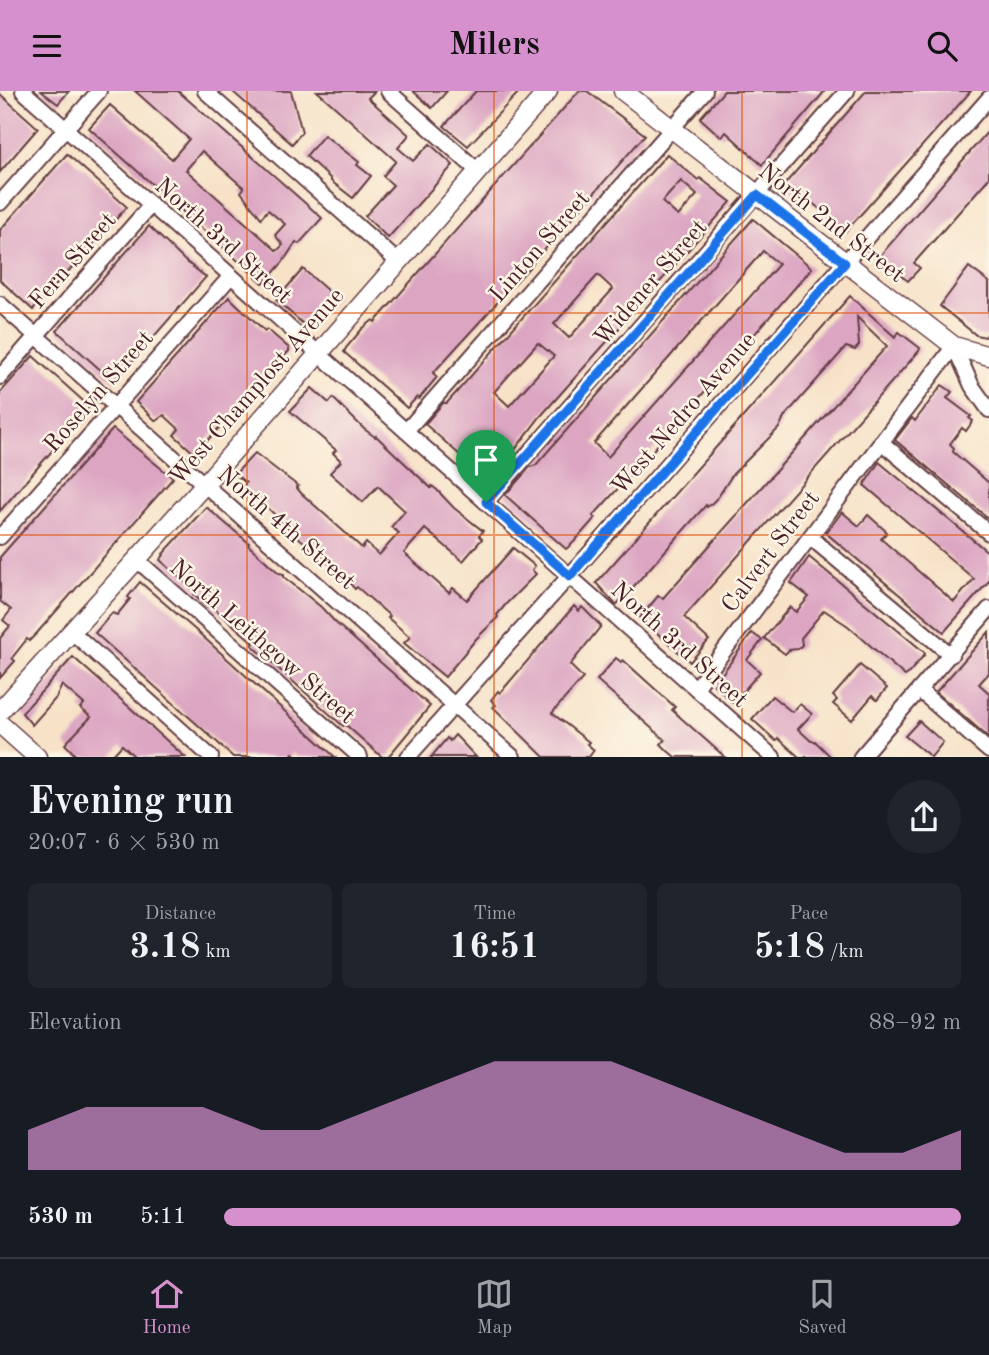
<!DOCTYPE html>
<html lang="en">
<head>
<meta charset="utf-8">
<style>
  :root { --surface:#171b24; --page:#20242c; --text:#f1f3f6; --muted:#9ea1a6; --line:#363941; --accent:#d690ce }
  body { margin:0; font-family:"Old Standard TT",serif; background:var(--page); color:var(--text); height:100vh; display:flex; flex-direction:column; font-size:26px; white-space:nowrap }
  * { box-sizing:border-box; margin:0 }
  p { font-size:23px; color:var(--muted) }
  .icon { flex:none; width:38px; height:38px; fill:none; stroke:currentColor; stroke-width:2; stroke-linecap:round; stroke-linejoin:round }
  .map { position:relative; height:666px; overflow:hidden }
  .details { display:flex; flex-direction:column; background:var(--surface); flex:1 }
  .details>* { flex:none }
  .pin { position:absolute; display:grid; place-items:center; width:60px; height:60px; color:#fff; margin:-72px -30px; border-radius:50% 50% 50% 0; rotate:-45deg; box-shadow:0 0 7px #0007 }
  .pin .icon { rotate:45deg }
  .round { display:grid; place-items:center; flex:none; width:74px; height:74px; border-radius:37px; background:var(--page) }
  .head { display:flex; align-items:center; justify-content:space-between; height:119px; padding:0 28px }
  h1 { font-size:38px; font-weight:700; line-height:52px }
  .metrics { display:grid; grid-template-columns:repeat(3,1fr); gap:10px; height:119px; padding:7px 28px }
  .metrics div { display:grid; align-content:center; border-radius:10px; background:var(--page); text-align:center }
  .metrics b { font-size:35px; font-weight:700 }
  .metrics small { font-size:19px; font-weight:400 }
  .metrics p { font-size:19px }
  .chart { height:196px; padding:14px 28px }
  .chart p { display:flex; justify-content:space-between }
  .chart svg { width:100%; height:126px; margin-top:7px; fill:var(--accent); opacity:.7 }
  ul { padding:0 28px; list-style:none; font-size:23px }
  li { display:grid; grid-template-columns:112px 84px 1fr; align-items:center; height:52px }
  li i { height:18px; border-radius:9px; background:var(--accent) }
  header { display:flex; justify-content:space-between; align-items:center; height:91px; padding:0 28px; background:var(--accent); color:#111; font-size:32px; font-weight:700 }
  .dock { display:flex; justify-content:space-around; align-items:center; height:98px; border-top:2px solid var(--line); background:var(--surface); font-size:19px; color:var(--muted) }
  .dock a { display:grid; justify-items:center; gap:4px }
  .dock .on { color:var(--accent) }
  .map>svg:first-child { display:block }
  .building { fill:#dca6c2; fill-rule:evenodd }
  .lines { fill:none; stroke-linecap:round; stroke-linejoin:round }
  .minor-casing { stroke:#643c43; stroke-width:18 }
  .tertiary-casing { stroke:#643c43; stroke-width:21 }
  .minor { stroke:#fff; stroke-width:14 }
  .tertiary { stroke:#fff; stroke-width:18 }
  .route-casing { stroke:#fff; stroke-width:14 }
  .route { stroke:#1a73e8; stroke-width:9 }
  .grid { fill:none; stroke:#e0560e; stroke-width:2; stroke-opacity:0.55 }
  .labels { text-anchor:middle; stroke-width:5; stroke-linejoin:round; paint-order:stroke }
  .street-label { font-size:24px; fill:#4a1f2b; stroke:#fcf5e5 }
</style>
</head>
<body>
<header><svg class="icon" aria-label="menu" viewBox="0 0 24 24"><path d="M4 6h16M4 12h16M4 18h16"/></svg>Milers<svg class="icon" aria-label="search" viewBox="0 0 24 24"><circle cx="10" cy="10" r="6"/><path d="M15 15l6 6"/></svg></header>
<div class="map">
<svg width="989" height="666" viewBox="0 0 989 666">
  <rect width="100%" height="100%" fill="#fcf5e5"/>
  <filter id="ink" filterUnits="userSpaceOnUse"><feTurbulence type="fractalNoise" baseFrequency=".0143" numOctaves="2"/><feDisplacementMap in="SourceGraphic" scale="14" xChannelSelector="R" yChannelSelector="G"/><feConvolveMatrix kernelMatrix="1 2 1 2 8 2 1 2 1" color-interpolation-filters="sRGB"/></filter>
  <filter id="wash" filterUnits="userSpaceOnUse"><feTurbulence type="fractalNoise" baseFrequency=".00686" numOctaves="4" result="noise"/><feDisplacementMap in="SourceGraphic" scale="28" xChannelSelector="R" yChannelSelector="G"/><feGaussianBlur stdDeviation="1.57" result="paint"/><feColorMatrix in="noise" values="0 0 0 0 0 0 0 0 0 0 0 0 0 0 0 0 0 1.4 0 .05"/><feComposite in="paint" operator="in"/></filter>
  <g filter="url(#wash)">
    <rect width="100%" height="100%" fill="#f7e2c8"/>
    <g id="blocks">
      <g class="building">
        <path d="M41 0H69L58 13Z"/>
        <path d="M135 0H178L322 127 299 153 296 151 283 171 268 188 263 192 89 37 110 14 172 68 189 48ZM202 60 244 97 241 101 261 127 268 119 285 133 275 144 283 154 277 160 186 79Z"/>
        <path d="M232 0H291L302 41 292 53Z"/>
        <path d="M317 0H375L368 7 409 44 398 57 413 70 430 53 453 74 388 147 365 125 393 94 383 85 396 70Z"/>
        <path d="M413 0H447L432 17Z"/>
        <path d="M476 0H520L468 55 444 35Z"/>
        <path d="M579 0H587L645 44 525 181 433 282 437 286 419 308 417 306 407 317 344 261 346 257 362 238 373 229 375 231 382 223Z"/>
        <path d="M724 0H825L762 74 726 41 723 45H720L700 27Z"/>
        <path d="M866 0H971L846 140 809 109 806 112 803 111 784 94Z"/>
        <path d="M0 3 38 37 0 81Z"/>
        <path d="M989 39V87L914 172 920 177 908 190 878 167Z"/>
        <path d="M324 44 359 71 357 74 371 85 353 107 331 90V88L306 65Z"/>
        <path d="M67 63 127 116 33 219 0 189V139Z"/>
        <path d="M667 63 698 89 700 87 731 111 540 326 491 390 488 389 425 333 443 312H447ZM681 90 697 104 678 125 662 111ZM598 184 613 198 569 247 554 233ZM538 252 554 265 509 315 494 301Z"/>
        <path d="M753 128 812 177 674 336 593 425 595 427 574 451 566 458 505 404 530 376 536 374 549 359ZM763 160 779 173 608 366 594 352Z"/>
        <path d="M149 135 184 169 206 186 114 291 57 240Z"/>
        <path d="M969 176 989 191V241L985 246 976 244 940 215Z"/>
        <path d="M303 178 336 207 309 238 276 209Z"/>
        <path d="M850 205 895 246 899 241 920 257 919 260 684 526 709 549 690 571 640 527 658 505 663 507 887 255 857 226 859 254 855 259 846 256 784 326 779 337 733 383 718 406 712 412 707 416 706 414 626 504 616 514 596 492Z"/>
        <path d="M229 206 265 240 267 238 289 257V260L195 363 174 344 179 338 164 324 156 330 136 311Z"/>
        <path d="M33 265 90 316 0 420V302Z"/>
        <path d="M942 294 952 301 947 307 971 325 969 327 973 330 966 340 962 337 950 353 954 357 953 361 989 392V428L895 349 912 327 915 330Z"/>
        <path d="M312 297 329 312 333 307 364 338 375 346 376 345 431 397 432 395 437 399 454 417 483 440 479 445 482 448 463 470 425 438 404 462 449 502 453 497 467 509 513 457 535 475 532 479 536 483 506 513 497 524 498 526 476 548 445 586 404 552 410 546 388 527 390 525 357 496 355 498 338 480 291 440 269 418 242 397 246 392 235 383 255 362 298 395 296 396 301 402 362 457 366 452 379 464 399 442 391 436 405 420 378 395 363 411 330 382 341 370 333 362 336 359 290 320Z"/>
        <path d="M113 338 173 387 37 542 29 550 27 548 12 567 15 570 0 587V547L10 535 3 529 11 519 0 510V466Z"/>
        <path d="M879 371 989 462V490L944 541 826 442 842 421 859 435 868 424 887 441 881 448 954 511 974 488 864 394Z"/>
        <path d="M206 416 249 452 248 454 279 482 284 483V486L321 516 336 532 430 615 388 666H382L345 633 343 635 252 554 254 552 210 514 208 516 194 503 196 501 160 469 164 464 163 463Z"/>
        <path d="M809 466 924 561 925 563 908 583 905 585 848 535 824 519 801 547 802 554 798 558 789 559 785 563 764 547 790 516 796 521 809 506 791 492Z"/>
        <path d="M140 491 200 543 335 666H297L293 662 290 666H233L217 651 95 542 112 522 117 524 130 508 128 506Z"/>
        <path d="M574 515 579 520 582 516 601 535 570 574 583 587 552 622 589 651 587 653 594 659 589 666H544L493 616 496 614 491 609 498 600 500 602Z"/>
        <path d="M989 541V582L979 593 989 602V647L936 601Z"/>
        <path d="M752 542 762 549 747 569 760 581 733 612 714 594Z"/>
        <path d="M73 566 145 630 185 666H135L122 654 111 666H77L65 653 91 626 80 617 84 613 62 594 56 607 32 634 22 622Z"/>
        <path d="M616 567 621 571 623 569 675 616 672 619 725 666H675L668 660 661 653 665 649 597 589Z"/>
        <path d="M860 574 887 597 877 609 872 605 852 629 833 613 837 609 833 605Z"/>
        <path d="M772 605 792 621 800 613 812 623 798 638 811 650H815L831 666H799L778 647 776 650 752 628Z"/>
        <path d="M919 630 943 651 931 666 905 645Z"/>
        <path d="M455 644 476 666H431L447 647 450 650Z"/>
      </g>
    </g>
  </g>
  <g filter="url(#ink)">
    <use href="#blocks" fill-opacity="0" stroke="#643c43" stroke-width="2"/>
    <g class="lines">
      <defs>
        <g id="minor">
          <path d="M23 0 773 666"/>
          <path d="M205 0 397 170"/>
          <path d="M388 0 478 80"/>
          <path d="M0 112 99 0"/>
          <path d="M0 213 513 666"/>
          <path d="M0 286 151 114"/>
          <path d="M406 340 705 0"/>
          <path d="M881 351 989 442"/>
          <path d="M486 411 847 0"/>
          <path d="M0 446 231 185"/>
          <path d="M810 446 951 564"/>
          <path d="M136 468 360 666"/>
          <path d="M71 540 211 666"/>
          <path d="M696 597 954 255 972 295 989 319"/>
          <path d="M919 599 989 660"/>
          <path d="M408 666 614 435 989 7"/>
          <path d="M861 666 989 518"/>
        </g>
        <g id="tertiary">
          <path d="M623 0 954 255 989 265"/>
          <path d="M0 620 204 394 548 0"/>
          <path d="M0 633 37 666"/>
        </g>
      </defs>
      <use href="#minor" class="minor-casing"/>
      <use href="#tertiary" class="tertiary-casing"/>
      <use href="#minor" class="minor"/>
      <use href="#tertiary" class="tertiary"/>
    </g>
  </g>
  <g class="lines" filter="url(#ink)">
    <defs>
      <path id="route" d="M757 104 845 172 570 485 486 411Z"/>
    </defs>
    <use href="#route" class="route-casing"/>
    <use href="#route" class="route"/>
  </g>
  <path class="grid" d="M247 0V666M494 0V666M742 0V666M0 222H989M0 444H989"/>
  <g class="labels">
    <g class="street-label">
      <text transform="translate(832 131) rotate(38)" y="8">North 2nd Street</text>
      <text transform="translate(224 149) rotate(42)" y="8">North 3rd Street</text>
      <text transform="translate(539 155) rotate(-49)" y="8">Linton Street</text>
      <text transform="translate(72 169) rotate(-49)" y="8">Fern Street</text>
      <text transform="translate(650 191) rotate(-49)" y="8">Widener Street</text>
      <text transform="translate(256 295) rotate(-49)" y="8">West Champlost Avenue</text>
      <text transform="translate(98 300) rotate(-49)" y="8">Roselyn Street</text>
      <text transform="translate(683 322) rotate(-49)" y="8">West Nedro Avenue</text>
      <text transform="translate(287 436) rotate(41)" y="8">North 4th Street</text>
      <text transform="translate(770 460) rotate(-53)" y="8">Calvert Street</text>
      <text transform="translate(263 550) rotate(41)" y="8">North Leithgow Street</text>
      <text transform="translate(680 553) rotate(42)" y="8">North 3rd Street</text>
    </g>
  </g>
</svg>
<div class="pin" style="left:486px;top:411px;background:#1e9e55"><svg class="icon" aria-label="arrive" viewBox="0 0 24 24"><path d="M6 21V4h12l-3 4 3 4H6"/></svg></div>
</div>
<section class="details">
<div class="head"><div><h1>Evening run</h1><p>20:07 · 6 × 530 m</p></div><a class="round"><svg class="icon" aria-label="share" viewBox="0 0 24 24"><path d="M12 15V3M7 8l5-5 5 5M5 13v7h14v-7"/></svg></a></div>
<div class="metrics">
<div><p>Distance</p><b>3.18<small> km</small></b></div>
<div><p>Time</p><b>16:51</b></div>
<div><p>Pace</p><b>5:18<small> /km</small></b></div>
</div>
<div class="chart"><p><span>Elevation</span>88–92 m</p>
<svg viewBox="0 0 160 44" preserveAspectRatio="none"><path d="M0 44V30L10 22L20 22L30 22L40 30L50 30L60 22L70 14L80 6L90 6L100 6L110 14L120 22L130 30L140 38L150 38L160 30V44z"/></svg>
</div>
<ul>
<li><b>530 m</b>5:11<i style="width:100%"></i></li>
</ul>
</section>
<nav class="dock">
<a class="on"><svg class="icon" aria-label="home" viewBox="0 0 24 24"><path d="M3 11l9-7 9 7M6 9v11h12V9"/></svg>Home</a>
<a><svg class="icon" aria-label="map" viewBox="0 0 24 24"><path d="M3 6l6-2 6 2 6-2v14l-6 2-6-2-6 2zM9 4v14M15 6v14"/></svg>Map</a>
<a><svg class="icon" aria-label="saved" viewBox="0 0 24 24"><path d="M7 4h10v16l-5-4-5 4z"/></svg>Saved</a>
</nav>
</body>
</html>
